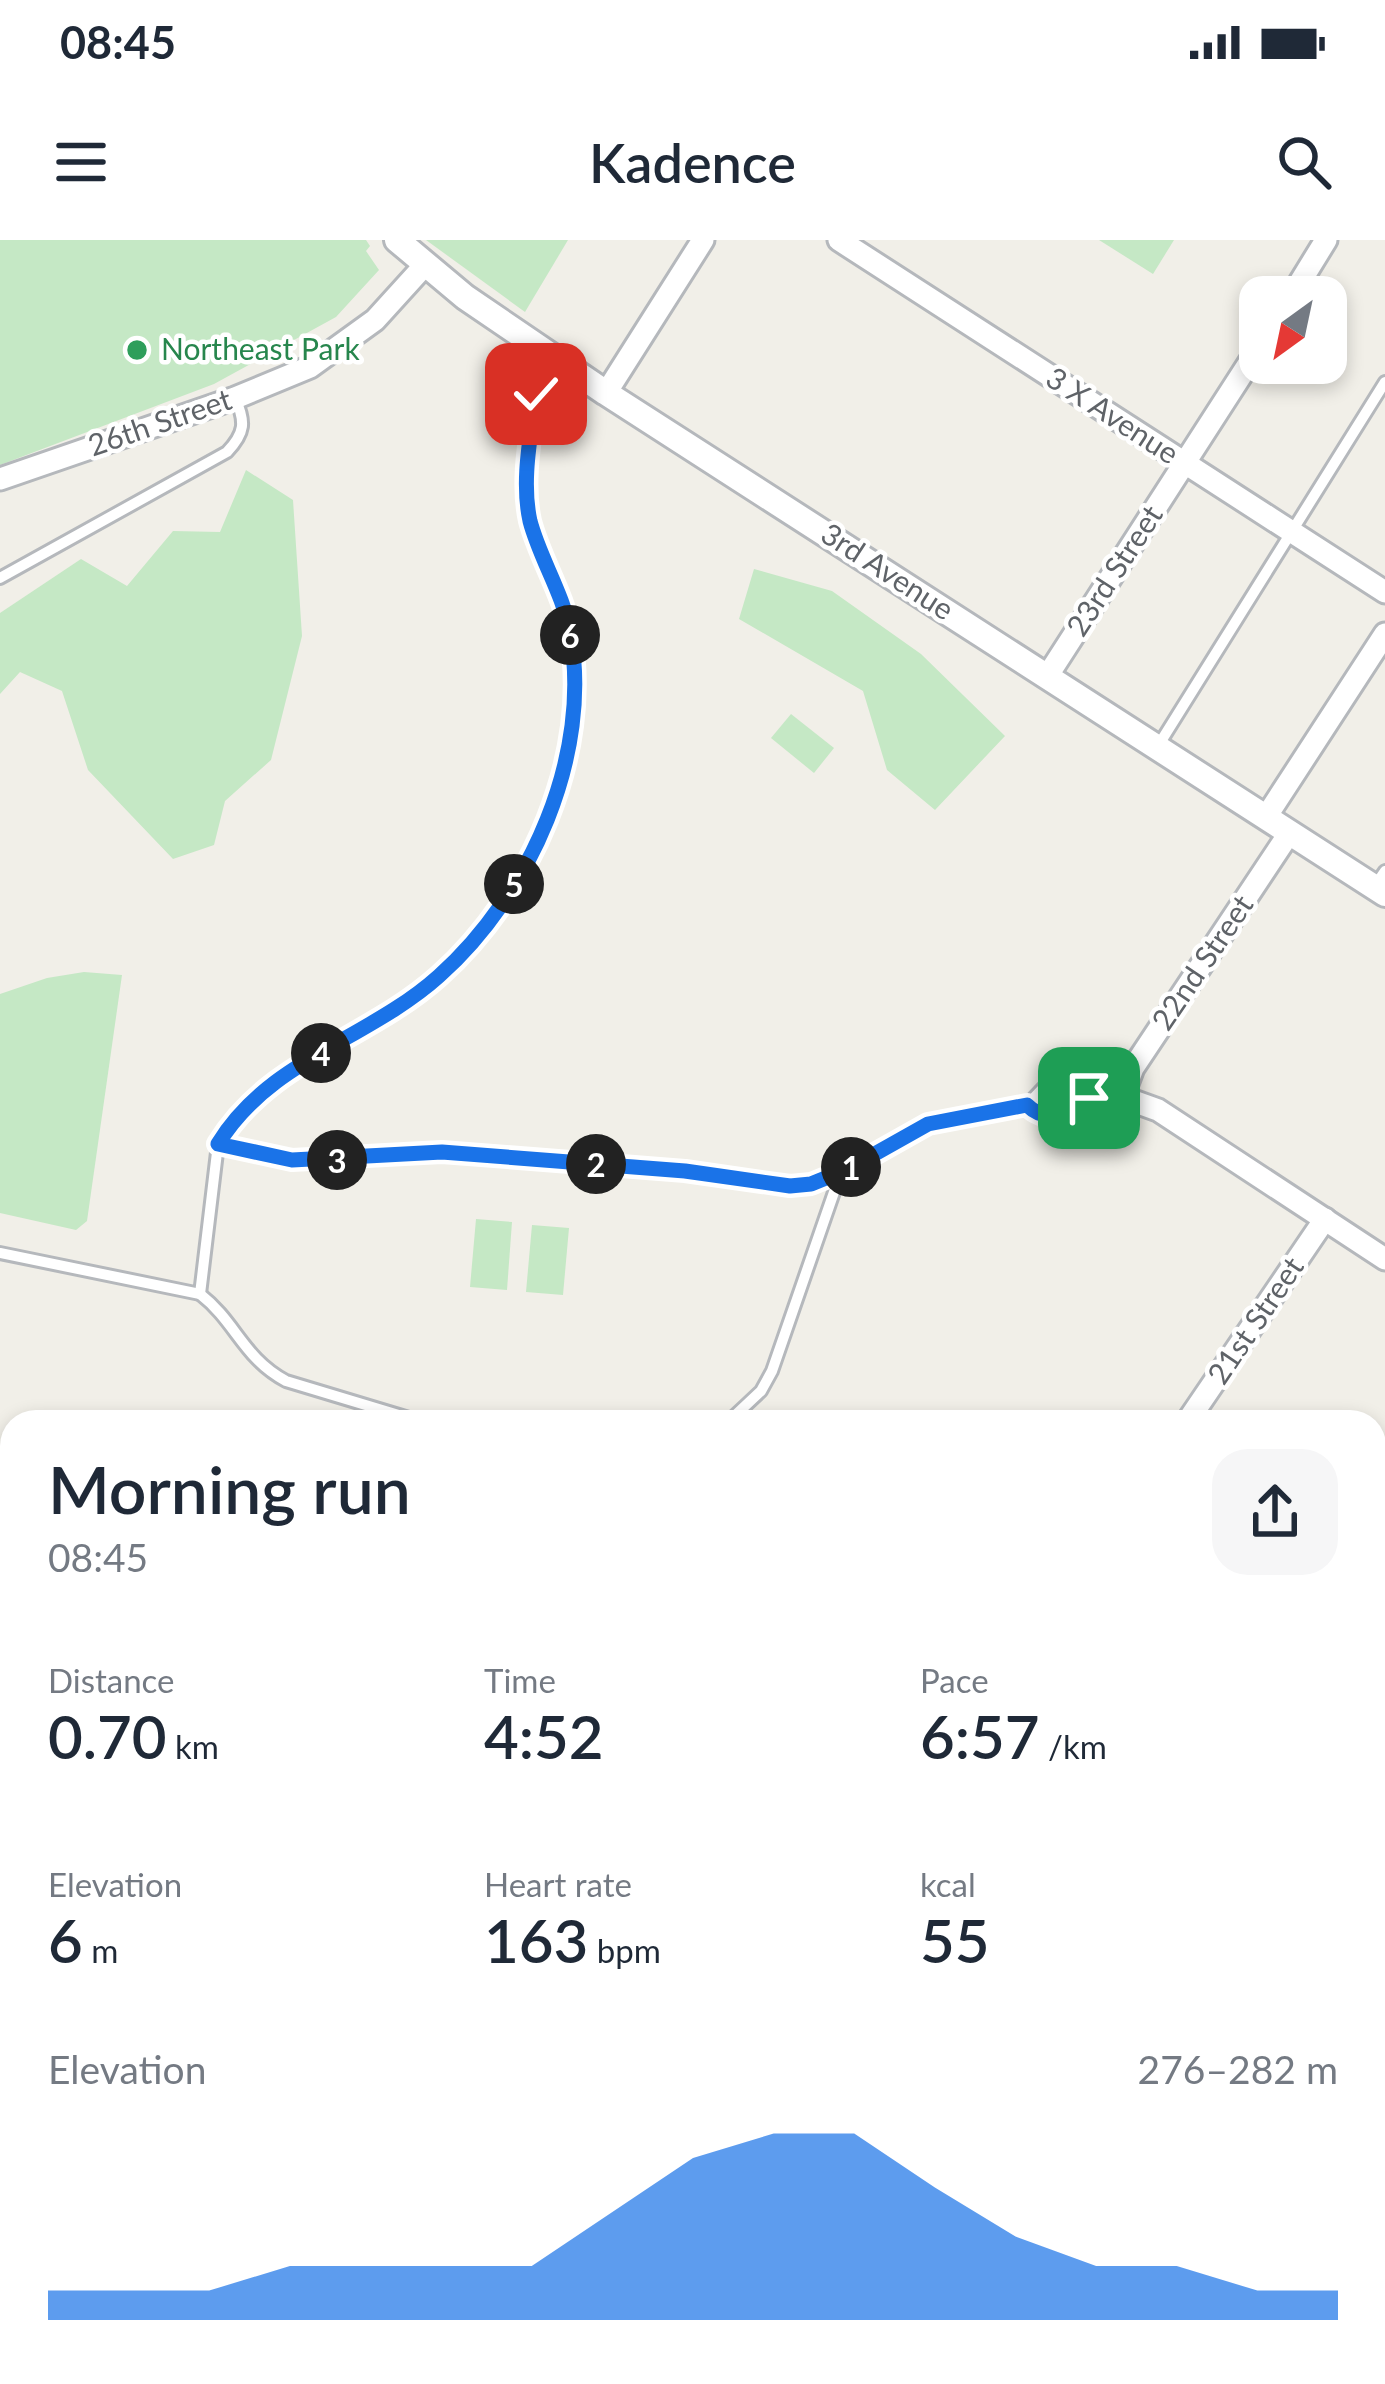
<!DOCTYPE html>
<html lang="en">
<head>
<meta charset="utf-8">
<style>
  :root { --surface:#fff; --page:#f6f6f7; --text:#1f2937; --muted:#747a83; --accent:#1a73e8 }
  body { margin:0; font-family:Lato,sans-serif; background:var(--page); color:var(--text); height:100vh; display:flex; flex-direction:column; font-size:45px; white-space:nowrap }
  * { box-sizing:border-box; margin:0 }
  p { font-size:39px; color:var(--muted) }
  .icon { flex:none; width:66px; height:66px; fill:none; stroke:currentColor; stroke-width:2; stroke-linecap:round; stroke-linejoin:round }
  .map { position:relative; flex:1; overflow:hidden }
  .side { position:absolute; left:0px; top:1170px; width:1386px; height:975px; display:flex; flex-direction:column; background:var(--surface); border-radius:36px 36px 0 0; box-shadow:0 6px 18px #0003 }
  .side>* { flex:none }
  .needle { width:78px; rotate:213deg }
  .fabs { position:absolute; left:1239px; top:36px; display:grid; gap:24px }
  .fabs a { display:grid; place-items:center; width:108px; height:108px; border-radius:24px; background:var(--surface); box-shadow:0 6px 18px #0003; font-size:60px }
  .pin { position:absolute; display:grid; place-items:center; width:102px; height:102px; color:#fff; margin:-51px; border-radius:24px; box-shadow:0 6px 18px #0006 }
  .km { position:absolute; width:60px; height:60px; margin:-30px; border-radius:50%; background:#222; color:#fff; font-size:33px; line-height:60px; text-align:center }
  .round { display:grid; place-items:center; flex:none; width:126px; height:126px; border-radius:36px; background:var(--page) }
  .overview { display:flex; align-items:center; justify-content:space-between; height:204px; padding:0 48px }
  h1 { font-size:66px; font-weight:600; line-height:90px }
  .stats { display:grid; grid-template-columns:repeat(3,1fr); gap:18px; height:204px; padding:12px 48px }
  .stats div { display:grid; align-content:center }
  .stats b { font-size:60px; font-weight:600 }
  .stats small { font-size:33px; font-weight:400 }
  .stats p { font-size:33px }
  .chart { height:336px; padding:24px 48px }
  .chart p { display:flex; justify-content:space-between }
  .chart svg { width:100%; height:216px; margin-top:12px; fill:var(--accent); opacity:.7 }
  .status { display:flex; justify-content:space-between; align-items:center; height:84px; padding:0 60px; background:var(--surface); direction:ltr }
  .status svg { height:33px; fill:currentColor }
  header { display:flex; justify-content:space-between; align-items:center; height:156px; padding:0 48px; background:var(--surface); font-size:54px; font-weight:600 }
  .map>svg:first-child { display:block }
  .green { fill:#c5e8c5 }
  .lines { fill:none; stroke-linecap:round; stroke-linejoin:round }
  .service-casing { stroke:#b5b8bc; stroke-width:16 }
  .minor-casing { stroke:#b5b8bc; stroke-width:27 }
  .tertiary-casing { stroke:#b5b8bc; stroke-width:30 }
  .primary-casing { stroke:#f2c960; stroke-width:39 }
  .service { stroke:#fff; stroke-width:10 }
  .minor { stroke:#fff; stroke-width:21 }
  .tertiary { stroke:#fff; stroke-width:24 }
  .primary { stroke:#fff2af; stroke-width:33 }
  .rail { stroke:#b6b7b8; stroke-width:4.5; stroke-dasharray:3 15; stroke-linecap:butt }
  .route-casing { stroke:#fff; stroke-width:24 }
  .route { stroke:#1a73e8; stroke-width:15 }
  .leisure-dot { fill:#2e9e5b; stroke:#fff; stroke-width:4.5 }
  .labels { text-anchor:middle; stroke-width:9; stroke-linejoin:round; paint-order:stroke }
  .leisure-label { font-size:30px; fill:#27864d; stroke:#fff; text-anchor:start }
  .street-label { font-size:30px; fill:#5f6368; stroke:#fff }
</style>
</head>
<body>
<div class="status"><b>08:45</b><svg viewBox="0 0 49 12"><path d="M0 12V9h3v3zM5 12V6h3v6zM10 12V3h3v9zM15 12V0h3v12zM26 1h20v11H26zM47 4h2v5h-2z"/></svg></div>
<header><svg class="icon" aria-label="menu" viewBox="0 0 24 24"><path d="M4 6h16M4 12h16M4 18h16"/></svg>Kadence<svg class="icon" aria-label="search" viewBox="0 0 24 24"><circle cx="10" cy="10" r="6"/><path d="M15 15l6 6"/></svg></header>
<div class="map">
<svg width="1385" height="2144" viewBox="0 0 1385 2144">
  <rect width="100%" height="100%" fill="#f1efe8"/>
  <g class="green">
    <path d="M0 0H366L370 6 366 11 379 30 336 77 214 144 0 225Z"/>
    <path d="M426 0H568L525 72Z"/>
    <path d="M1099 0H1174L1153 34Z"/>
    <path d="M246 230 293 260 302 396 271 520 225 561 214 605 173 619 88 530 62 451 20 432 0 454V373L81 319 127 346 173 291 220 292Z"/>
    <path d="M754 329 832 351 921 414 1005 496 935 570 887 530 863 451 739 379Z"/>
    <path d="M791 474 834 508 814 533 771 498Z"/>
    <path d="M84 732 122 735 87 981 76 990 0 973V754L47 738Z"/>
    <path d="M476 979 512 982 507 1050 470 1047Z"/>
    <path d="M532 985 569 988 563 1055 526 1052Z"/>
    <path d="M12 1943V2133H19L0 2141V1949Z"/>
    <path d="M485 2133H624L602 2144H476Z"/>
    <path d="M788 2133H1104L1112 2144H766Z"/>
  </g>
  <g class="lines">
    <defs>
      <g id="service">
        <path d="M0 338 227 212C245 193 246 182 235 158"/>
        <path d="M1158 506 1385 142"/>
        <path d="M1374 647 1385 631"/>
        <path d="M1089 858 1074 847 1045 846 1027 865C1052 889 1067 865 1091 858 1100 855 1113 857 1122 857"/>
        <path d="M218 904 292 920 442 912 684 930 790 946 811 944 848 929 928 884 1027 865"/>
        <path d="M0 1013 200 1054 218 904C263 831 324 819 391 775 479 716 548 612 569 508 579 458 576 403 560 355 549 323 531 294 527 261 521 216 534 159 548 117"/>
        <path d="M200 1054C236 1082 243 1118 286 1141L422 1182"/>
        <path d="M728 1182 761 1151 772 1131 841 932"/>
        <path d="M0 1390H12"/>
        <path d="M1374 1614 1385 1597"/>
        <path d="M1374 2114 1378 2122 1385 2119"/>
        <path d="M1242 2133 1258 2144"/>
        <path d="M1329 2144 1353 2133"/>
      </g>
      <g id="minor">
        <path d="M839 0 1385 352"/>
        <path d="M1291 57 1326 0"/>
        <path d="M606 153 703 0"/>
        <path d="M0 239 235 158 310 127 375 80 424 26"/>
        <path d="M1048 435 1260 106"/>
        <path d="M1266 577 1385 394"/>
        <path d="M1290 592 1133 828 1122 857 1158 870 1385 1019"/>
        <path d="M1187 1182 1325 979"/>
        <path d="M1374 1367 1385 1350"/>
        <path d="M0 1761 12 1758"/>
        <path d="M0 1929 12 1924"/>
      </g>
      <g id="tertiary">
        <path d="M397 0 465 57 606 153 1385 654"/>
        <path d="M437 2133 443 2144"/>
      </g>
      <g id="primary">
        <path d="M1374 1730 1385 1729"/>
        <path d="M58 2144 82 2133"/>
      </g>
    </defs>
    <use href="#service" class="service-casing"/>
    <use href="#minor" class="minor-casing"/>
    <use href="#tertiary" class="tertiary-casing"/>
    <use href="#primary" class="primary-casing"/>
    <use href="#service" class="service"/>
    <use href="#minor" class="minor"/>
    <use href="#tertiary" class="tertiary"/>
    <use href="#primary" class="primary"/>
    <g class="rail">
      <path d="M1374 1839 1385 1835"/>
      <path d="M686 2144 711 2133"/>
    </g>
  </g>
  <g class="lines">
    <defs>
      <path id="route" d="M536 154C531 195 521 240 530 281 540 319 563 353 570 392 593 514 530 655 439 736 369 799 269 820 218 904L292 920 442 912 685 931 790 946 811 944 848 929 928 884 1027 865C1047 885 1070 873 1089 858"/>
    </defs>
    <use href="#route" class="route-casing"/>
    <use href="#route" class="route"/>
  </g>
  <circle class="leisure-dot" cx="137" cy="110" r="12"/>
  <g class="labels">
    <g class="leisure-label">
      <text x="161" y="120">Northeast Park</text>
    </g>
    <g class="street-label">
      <text transform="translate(1112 176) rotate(33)" y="10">3 X Avenue</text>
      <text transform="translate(160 183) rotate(-19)" y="10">26th Street</text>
      <text transform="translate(1115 331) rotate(-57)" y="10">23rd Street</text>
      <text transform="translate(887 332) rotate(33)" y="10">3rd Avenue</text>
      <text transform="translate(1203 723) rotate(-56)" y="10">22nd Street</text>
      <text transform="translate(1256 1081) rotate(-56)" y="10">21st Street</text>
    </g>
  </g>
</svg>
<div class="fabs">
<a><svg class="needle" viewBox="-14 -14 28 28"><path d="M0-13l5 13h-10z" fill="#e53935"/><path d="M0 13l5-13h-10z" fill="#747a83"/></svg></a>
</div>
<div class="pin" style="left:1089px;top:858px;background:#1e9e55"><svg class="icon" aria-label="arrive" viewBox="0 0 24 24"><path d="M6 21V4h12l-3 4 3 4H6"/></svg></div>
<div class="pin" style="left:536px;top:154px;background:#d93025"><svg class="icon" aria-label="check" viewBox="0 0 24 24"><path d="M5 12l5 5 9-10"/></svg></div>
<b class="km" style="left:851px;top:927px">1</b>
<b class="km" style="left:596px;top:924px">2</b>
<b class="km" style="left:337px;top:920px">3</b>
<b class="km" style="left:321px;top:813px">4</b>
<b class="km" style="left:514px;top:644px">5</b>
<b class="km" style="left:570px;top:395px">6</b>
<section class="side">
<div class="overview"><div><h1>Morning run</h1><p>08:45</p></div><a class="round"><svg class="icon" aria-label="share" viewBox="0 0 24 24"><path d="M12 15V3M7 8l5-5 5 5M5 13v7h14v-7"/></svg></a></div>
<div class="stats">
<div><p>Distance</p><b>0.70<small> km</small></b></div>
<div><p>Time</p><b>4:52</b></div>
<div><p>Pace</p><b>6:57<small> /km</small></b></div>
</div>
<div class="stats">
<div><p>Elevation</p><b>6<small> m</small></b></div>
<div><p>Heart rate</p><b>163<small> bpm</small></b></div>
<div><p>kcal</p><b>55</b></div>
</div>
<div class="chart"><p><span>Elevation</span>276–282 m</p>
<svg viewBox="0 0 160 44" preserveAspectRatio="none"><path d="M0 44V38L10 38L20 38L30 33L40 33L50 33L60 33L70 22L80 11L90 6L100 6L110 17L120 27L130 33L140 33L150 38L160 38V44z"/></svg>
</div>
</section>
</div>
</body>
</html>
